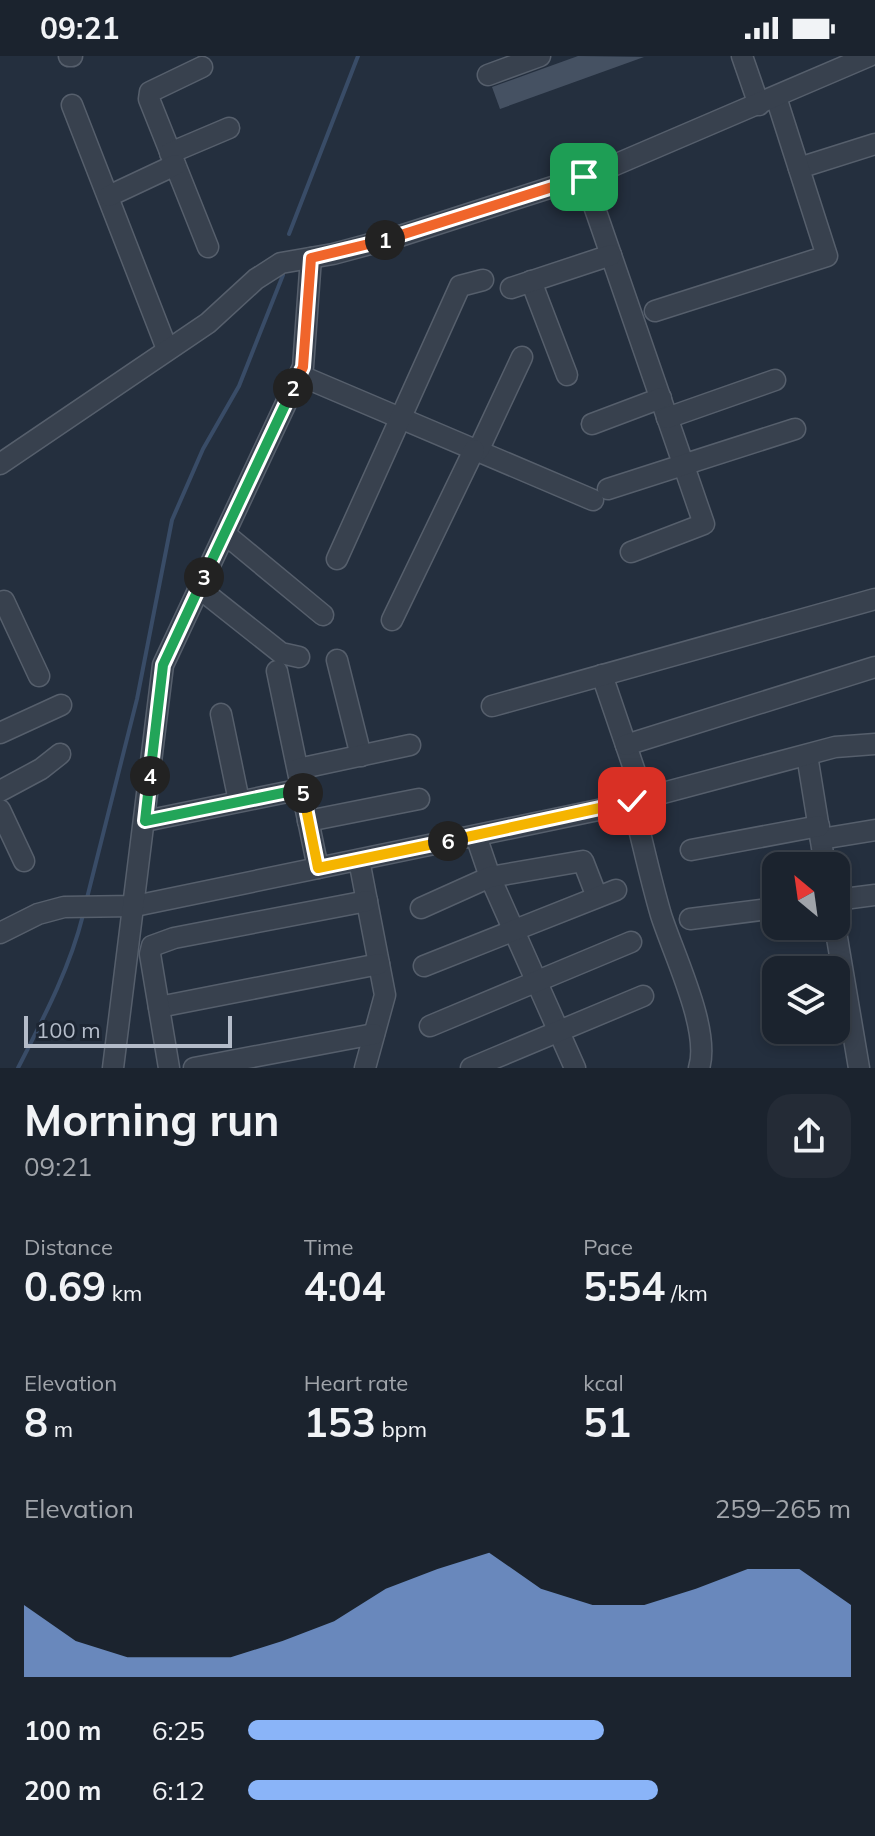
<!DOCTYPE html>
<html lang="en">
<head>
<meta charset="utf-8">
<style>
  :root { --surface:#1b232e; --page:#242b36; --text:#f1f3f6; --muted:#a0a4aa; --line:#39404a; --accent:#8ab4f8 }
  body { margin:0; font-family:Mulish,sans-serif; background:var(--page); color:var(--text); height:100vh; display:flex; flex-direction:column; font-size:30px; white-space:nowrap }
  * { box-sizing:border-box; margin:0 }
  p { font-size:26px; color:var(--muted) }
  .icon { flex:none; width:44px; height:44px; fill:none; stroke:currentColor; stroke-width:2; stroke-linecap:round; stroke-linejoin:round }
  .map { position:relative; height:1012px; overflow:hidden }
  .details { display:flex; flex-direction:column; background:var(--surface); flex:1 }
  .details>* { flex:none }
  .needle { width:52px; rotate:331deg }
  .controls { position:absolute; left:762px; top:796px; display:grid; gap:16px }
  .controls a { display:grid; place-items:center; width:88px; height:88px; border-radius:16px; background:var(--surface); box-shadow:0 4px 12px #0003,0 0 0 2px var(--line); font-size:40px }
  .scale { position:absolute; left:24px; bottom:20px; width:208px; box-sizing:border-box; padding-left:8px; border:4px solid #b4bcc9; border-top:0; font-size:22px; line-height:28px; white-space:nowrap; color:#b4bcc9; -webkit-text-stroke:6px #1d2633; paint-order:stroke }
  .pin { position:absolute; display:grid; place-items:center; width:68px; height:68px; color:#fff; margin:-34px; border-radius:16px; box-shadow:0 4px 12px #0006 }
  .km { position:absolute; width:40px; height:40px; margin:-20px; border-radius:50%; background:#222; color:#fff; font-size:22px; line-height:40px; text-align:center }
  .round { display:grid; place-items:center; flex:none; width:84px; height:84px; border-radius:24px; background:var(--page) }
  .overview { display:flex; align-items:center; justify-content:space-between; height:136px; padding:0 24px }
  h1 { font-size:44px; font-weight:700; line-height:60px }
  .stats { display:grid; grid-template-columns:repeat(3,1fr); gap:12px; height:136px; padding:8px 24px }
  .stats div { display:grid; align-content:center }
  .stats b { font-size:40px; font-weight:700 }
  .stats small { font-size:22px; font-weight:400 }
  .stats p { font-size:22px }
  .chart { height:224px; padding:16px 24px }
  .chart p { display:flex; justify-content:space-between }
  .chart svg { width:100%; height:144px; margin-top:8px; fill:var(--accent); opacity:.7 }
  ul { padding:0 24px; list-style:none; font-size:26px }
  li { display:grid; grid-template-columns:128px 96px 1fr; align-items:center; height:60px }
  li i { height:20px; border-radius:10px; background:var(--accent) }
  .status { display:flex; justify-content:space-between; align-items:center; height:56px; padding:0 40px; background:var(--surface); direction:ltr }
  .status svg { height:22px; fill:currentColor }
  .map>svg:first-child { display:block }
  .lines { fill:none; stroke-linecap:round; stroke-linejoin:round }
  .stream { stroke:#394c67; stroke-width:4 }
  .building { fill:#455162 }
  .minor-casing { stroke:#565f6c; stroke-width:23 }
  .minor { stroke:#38414e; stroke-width:20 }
  .split-1-casing { stroke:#fff; stroke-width:16 }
  .split-2-casing { stroke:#fff; stroke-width:16 }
  .split-3-casing { stroke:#fff; stroke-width:16 }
  .split-4-casing { stroke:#fff; stroke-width:16 }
  .split-5-casing { stroke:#fff; stroke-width:16 }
  .split-6-casing { stroke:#fff; stroke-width:16 }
  .split-7-casing { stroke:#fff; stroke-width:16 }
  .split-1 { stroke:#f0652b; stroke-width:10 }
  .split-2 { stroke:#f0652b; stroke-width:10 }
  .split-3 { stroke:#22a559; stroke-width:10 }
  .split-4 { stroke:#22a559; stroke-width:10 }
  .split-5 { stroke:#22a559; stroke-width:10 }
  .split-6 { stroke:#f5b400; stroke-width:10 }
  .split-7 { stroke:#f5b400; stroke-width:10 }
</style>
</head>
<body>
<div class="status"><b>09:21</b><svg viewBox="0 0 49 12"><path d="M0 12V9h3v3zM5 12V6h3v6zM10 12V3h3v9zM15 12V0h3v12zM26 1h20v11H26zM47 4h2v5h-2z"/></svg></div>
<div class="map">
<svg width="875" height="1012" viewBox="0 0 875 1012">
  <rect width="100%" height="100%" fill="#242f3e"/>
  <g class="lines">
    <g class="stream">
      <path d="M289 178 358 0"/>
      <path d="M87 842 137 643 172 464 203 393 239 330 283 219"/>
      <path d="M18 1012C43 963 70 912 83 859"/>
    </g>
  </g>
  <path class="building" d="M578 0 644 1 500 53 492 31Z"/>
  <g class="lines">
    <defs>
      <g id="minor">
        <path d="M69 0H72"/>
        <path d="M742 0 759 49"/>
        <path d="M202 11 150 36 149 43 208 191"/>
        <path d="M488 19 540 0"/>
        <path d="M72 49 167 293"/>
        <path d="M170 97 229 72"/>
        <path d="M799 112 875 88"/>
        <path d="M584 121 704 468 631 496"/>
        <path d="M109 140 175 109"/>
        <path d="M531 225 567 319"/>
        <path d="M511 232 611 199"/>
        <path d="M655 255 827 200 776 41"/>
        <path d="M299 319 593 444"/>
        <path d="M667 362 775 324"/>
        <path d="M592 368 661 342"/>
        <path d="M478 395 522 301"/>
        <path d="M0 408 208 267 256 223 281 207 333 198 400 180 596 117 869 0"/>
        <path d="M608 433 795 373"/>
        <path d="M225 478 323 559"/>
        <path d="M337 503 460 230 483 224"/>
        <path d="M199 532 281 597 299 601"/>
        <path d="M4 545 39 620"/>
        <path d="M392 564 474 394"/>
        <path d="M337 604 361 700"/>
        <path d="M277 615 318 812"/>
        <path d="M602 619 644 742"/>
        <path d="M492 650 875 543"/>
        <path d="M221 658 239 745"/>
        <path d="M0 677 61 649"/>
        <path d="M626 689 875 611"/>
        <path d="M807 699 825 810"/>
        <path d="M298 713 410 689"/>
        <path d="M0 735 41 713 60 698"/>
        <path d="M632 745C642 783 650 822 661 859 673 897 711 974 699 1012"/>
        <path d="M0 754 24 805"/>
        <path d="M145 765 302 733"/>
        <path d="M308 765 419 743"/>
        <path d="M476 780 490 821 575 1012"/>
        <path d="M821 783 875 774"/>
        <path d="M691 794 819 770"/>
        <path d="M359 804 385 939 365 1012"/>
        <path d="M836 844 875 839"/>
        <path d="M421 852 490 821 583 805 597 841"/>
        <path d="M690 863 776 852"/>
        <path d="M835 870 859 1012"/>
        <path d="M0 877 38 858 64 851 135 850 603 753 835 691 875 688"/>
        <path d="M424 910 616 834"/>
        <path d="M159 951 379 908"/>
        <path d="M430 970 631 886"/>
        <path d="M113 1012 163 609 303 311 311 202"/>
        <path d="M169 1012 150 898 152 890 174 882 367 845"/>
        <path d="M194 1012 374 978"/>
        <path d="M471 1012 643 940"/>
      </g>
    </defs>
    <use href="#minor" class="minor-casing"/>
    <use href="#minor" class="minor"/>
  </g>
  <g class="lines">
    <defs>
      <path id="split-1" d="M385 184 584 121"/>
      <path id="split-2" d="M293 332 303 311 311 202 385 184"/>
      <path id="split-3" d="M204 521 293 332"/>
      <path id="split-4" d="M150 720 163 609 204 521"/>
      <path id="split-5" d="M150 720 145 765 302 733 303 737"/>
      <path id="split-6" d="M303 737 318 812 448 785"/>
      <path id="split-7" d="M448 785 632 745"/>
    </defs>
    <use href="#split-1" class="split-1-casing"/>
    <use href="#split-2" class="split-2-casing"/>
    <use href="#split-3" class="split-3-casing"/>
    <use href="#split-4" class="split-4-casing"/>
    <use href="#split-5" class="split-5-casing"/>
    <use href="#split-6" class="split-6-casing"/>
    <use href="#split-7" class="split-7-casing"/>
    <use href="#split-1" class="split-1"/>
    <use href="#split-2" class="split-2"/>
    <use href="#split-3" class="split-3"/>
    <use href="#split-4" class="split-4"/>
    <use href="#split-5" class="split-5"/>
    <use href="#split-6" class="split-6"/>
    <use href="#split-7" class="split-7"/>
  </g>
</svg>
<div class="controls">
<a><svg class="needle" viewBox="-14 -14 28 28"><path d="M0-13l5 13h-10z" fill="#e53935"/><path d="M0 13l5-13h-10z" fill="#a0a4aa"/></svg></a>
<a><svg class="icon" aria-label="layers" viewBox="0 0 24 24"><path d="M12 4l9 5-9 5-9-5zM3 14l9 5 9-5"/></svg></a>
</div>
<div class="scale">100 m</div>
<div class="pin" style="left:584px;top:121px;background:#1e9e55"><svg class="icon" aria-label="arrive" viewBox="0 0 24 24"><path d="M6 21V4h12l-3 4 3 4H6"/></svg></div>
<div class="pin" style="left:632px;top:745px;background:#d93025"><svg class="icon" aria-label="check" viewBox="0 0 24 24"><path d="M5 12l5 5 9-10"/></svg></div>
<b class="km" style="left:385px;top:184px">1</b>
<b class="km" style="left:293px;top:332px">2</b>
<b class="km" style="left:204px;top:521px">3</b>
<b class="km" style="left:150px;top:720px">4</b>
<b class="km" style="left:303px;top:737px">5</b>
<b class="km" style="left:448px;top:785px">6</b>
</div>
<section class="details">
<div class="overview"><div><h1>Morning run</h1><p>09:21</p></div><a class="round"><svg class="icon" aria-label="share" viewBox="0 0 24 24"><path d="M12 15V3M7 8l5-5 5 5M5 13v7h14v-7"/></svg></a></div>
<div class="stats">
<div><p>Distance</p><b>0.69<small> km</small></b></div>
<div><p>Time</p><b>4:04</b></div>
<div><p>Pace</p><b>5:54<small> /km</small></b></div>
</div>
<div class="stats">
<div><p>Elevation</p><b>8<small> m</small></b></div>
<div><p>Heart rate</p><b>153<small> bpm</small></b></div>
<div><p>kcal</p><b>51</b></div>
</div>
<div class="chart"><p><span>Elevation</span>259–265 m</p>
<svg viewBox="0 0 160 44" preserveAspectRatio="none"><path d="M0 44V22L10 33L20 38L30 38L40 38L50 33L60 27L70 17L80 11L90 6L100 17L110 22L120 22L130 17L140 11L150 11L160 22V44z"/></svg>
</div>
<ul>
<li><b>100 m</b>6:25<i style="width:59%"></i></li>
<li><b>200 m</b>6:12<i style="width:68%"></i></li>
</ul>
</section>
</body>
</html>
